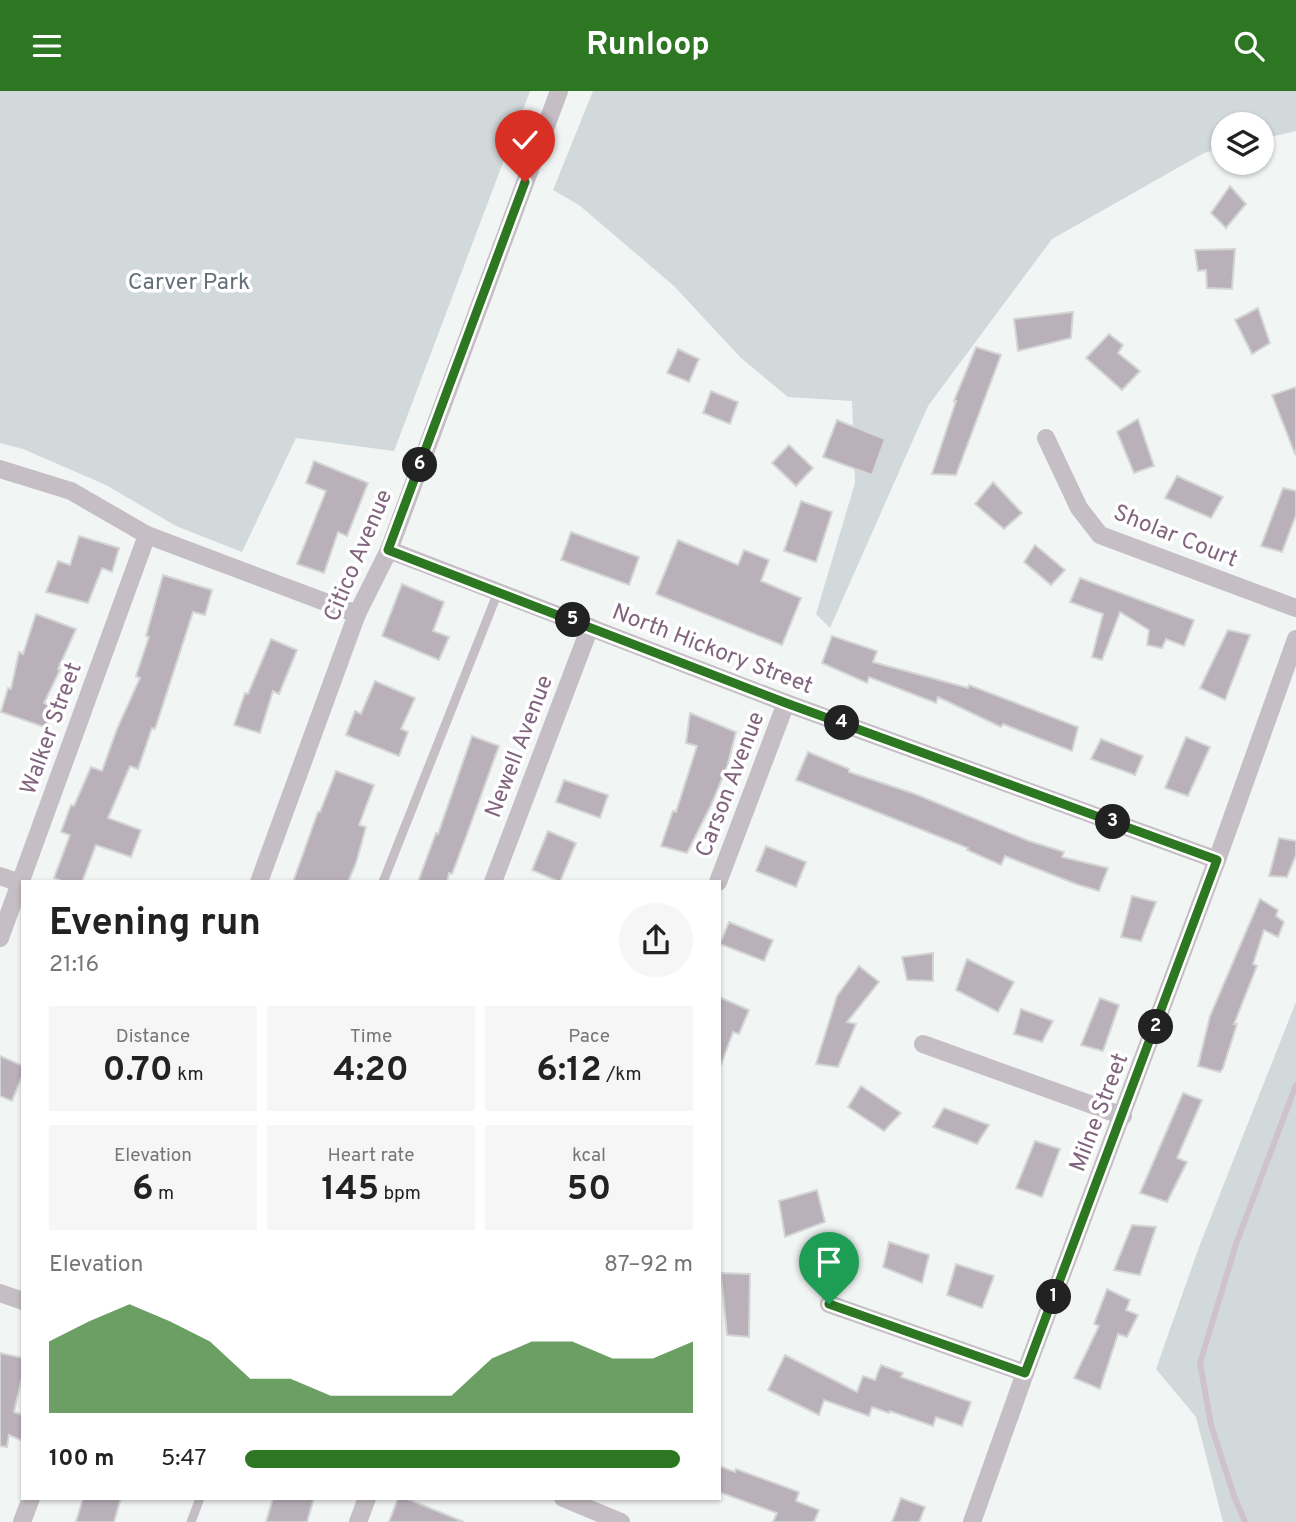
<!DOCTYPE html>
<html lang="en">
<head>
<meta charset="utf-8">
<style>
  :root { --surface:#fff; --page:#f6f6f6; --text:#222; --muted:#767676; --accent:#2d7723 }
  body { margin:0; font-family:Overpass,sans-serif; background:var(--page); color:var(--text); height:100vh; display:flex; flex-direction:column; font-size:26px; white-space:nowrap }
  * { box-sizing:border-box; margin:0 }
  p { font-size:23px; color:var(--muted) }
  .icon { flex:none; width:38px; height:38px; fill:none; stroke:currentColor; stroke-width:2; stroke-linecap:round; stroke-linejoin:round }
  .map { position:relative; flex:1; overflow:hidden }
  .sheet { position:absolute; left:21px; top:789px; width:700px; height:620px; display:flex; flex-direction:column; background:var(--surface); border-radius:0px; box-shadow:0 2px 5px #0004 }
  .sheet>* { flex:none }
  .fabs { position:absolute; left:1211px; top:21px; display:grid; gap:14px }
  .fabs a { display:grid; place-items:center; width:63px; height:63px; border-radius:50%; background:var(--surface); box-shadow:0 2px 5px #0004; font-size:35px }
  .pin { position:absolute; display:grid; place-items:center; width:60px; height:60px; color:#fff; margin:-72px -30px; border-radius:50% 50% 50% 0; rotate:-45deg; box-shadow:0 0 7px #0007 }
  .pin .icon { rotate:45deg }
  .km { position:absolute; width:35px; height:35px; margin:-18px; border-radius:50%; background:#222; color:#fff; font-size:19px; line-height:35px; text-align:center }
  .round { display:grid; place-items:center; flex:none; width:74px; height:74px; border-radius:37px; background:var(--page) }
  .headline { display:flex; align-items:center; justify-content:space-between; height:119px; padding:0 28px }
  h1 { font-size:38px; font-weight:700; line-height:52px }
  .metrics { display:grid; grid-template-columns:repeat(3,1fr); gap:10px; height:119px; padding:7px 28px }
  .metrics div { display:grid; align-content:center; border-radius:0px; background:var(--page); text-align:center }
  .metrics b { font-size:35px; font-weight:700 }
  .metrics small { font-size:19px; font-weight:400 }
  .metrics p { font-size:19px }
  .chart { height:196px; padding:14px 28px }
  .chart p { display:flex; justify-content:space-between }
  .chart svg { width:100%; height:126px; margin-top:7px; fill:var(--accent); opacity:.7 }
  ul { padding:0 28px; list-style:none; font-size:23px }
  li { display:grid; grid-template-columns:112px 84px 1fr; align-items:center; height:52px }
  li i { height:18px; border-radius:9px; background:var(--accent) }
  header { display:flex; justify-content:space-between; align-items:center; height:91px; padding:0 28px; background:var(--accent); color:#fff; font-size:32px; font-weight:700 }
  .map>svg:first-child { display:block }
  .green { fill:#d2d9db }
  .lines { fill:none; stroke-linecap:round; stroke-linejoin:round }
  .stream { stroke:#cec2cf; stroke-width:6 }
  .building { fill:#bab0ba; stroke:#d3d6d5; stroke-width:2 }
  .service { stroke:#c5bec4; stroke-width:9 }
  .minor { stroke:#c5bec4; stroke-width:18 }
  .route-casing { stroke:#fff; stroke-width:14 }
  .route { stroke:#2d7723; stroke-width:9 }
  .labels { text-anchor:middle; stroke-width:7; stroke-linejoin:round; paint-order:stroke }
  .park-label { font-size:23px; fill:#636f79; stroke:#fff }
  .street-label { font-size:23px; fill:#81647e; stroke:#fff }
</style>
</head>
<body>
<header><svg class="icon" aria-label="menu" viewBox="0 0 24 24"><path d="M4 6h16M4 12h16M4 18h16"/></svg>Runloop<svg class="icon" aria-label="search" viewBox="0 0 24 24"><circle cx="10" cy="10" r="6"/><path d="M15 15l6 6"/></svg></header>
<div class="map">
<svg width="1296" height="1431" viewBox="0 0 1296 1431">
  <rect width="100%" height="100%" fill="#f1f5f3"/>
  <g class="green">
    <path d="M0 0H530L394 360 296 347 242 461 176 435 106 394 23 358 0 352Z"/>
    <path d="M593 0H1296V40L1262 48V33H1223V57L1204 62 1052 148 928 315 830 537 816 523 855 392 852 310 788 306 741 267 674 195 579 114 553 99Z"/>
    <path d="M1296 911V1431H1223L1196 1326 1156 1278 1199 1156Z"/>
  </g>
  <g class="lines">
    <path class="stream" d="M1245 1431 1234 1405 1211 1334 1200 1272 1236 1153 1296 994"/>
  </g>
  <g class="building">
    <path d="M1230 95 1246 113 1226 137 1211 122Z"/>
    <path d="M1235 158 1232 198 1207 197 1206 179 1198 180 1195 159Z"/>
    <path d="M1258 217 1270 252 1252 263 1235 229Z"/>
    <path d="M1073 221 1071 247 1018 260 1014 228Z"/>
    <path d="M1109 243 1123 254 1118 262 1140 280 1122 299 1086 267Z"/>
    <path d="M976 256 1001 264 956 384 932 383 956 310H954Z"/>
    <path d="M678 258 699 268 689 291 667 282Z"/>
    <path d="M1296 296V362L1295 363 1272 304Z"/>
    <path d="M711 300 738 311 730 333 703 322Z"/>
    <path d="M1138 328 1154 375 1134 382 1117 341Z"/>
    <path d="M837 329 885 348 872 384 823 366Z"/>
    <path d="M789 354 813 377 796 395 772 372Z"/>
    <path d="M314 370 368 392 347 445 338 441 324 482 297 473 326 400 306 392Z"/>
    <path d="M1177 385 1223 406 1211 427 1165 407Z"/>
    <path d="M993 391 1022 422 1004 438 975 413Z"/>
    <path d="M1283 397 1296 400V424L1282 461 1261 455Z"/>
    <path d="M801 410 832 421 816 471 784 460Z"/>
    <path d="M571 441 639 466 629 494 561 469Z"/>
    <path d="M79 445 119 457 112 481 102 477 88 512 46 501 58 470 70 474Z"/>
    <path d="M678 449 738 474 744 459 769 469 761 490 801 507 782 554 656 503Z"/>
    <path d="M1035 454 1065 479 1051 494 1024 471Z"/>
    <path d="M163 484 212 499 205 524 193 521 155 638 152 637 138 678 130 675 108 727 141 739 131 766 96 754 82 791H64L54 787 70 744 61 741 71 714 74 715 91 676 102 680 117 638 140 587 136 585 149 546 146 545Z"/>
    <path d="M1080 487 1194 529 1184 555 1166 548 1162 557 1147 554 1149 539 1120 521 1102 569 1092 566 1103 523 1070 511Z"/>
    <path d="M402 493 444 511 433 540 449 546 439 569 382 545Z"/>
    <path d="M36 523 76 538 58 578 60 579 44 612 53 616 47 637 1 621 8 597 11 598 19 561 23 563Z"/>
    <path d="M1228 539 1250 544 1225 609 1200 597Z"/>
    <path d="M832 545 877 560 873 571 968 597 969 594 1078 636 1072 660 1003 633 1001 636 938 606 936 612 869 586 867 592 822 572Z"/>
    <path d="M271 548 297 559 279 603 273 600 260 642 234 634 245 602 248 603Z"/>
    <path d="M375 590 415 607 401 638 408 641 399 665 346 644 355 620 361 623Z"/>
    <path d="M690 622 736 641 727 676 711 714 687 762 661 755 673 720 676 721 697 655 686 652Z"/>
    <path d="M472 645 499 655 467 743 452 783 449 782 447 791H418L436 742 438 743Z"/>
    <path d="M1186 646 1210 656 1188 705 1165 697Z"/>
    <path d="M1101 648 1143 665 1135 684 1091 668Z"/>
    <path d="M808 661 849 678V681L915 703 1029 750 1064 761 1062 766 1108 777 1099 800 1076 793 1005 765 1001 774 967 759 968 757 796 689Z"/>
    <path d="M336 680 374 694 359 734 366 736 356 772 348 791H293L318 721H320Z"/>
    <path d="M564 689 608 704 600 727 556 711Z"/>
    <path d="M548 740 576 752 560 791 532 779Z"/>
    <path d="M1279 747 1296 750V764L1287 786 1269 785Z"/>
    <path d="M766 755 806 771 796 796 756 780Z"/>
    <path d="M1132 805 1156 811 1141 850 1121 846Z"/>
    <path d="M1260 808 1278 819 1276 825 1284 831 1278 846 1264 839 1253 873 1257 875 1234 933H1237L1223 977 1220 981 1198 975 1210 925Z"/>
    <path d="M729 831 773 849 764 870 720 853Z"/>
    <path d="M933 862V890L907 889 902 866Z"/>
    <path d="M967 868 1014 891 998 921 956 899Z"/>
    <path d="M859 875 879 891 847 931 856 933 838 976 816 973 837 905Z"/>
    <path d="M719 906 749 919 739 943 733 941 721 974H719Z"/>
    <path d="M1100 907 1119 914 1103 960 1081 954Z"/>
    <path d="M1021 918 1053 930 1042 951 1014 943Z"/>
    <path d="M0 965 23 975V983L12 1010 0 1005Z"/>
    <path d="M861 995 901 1022 884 1040 848 1016Z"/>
    <path d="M1183 1002 1202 1009 1177 1067 1187 1071 1167 1111 1140 1102Z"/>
    <path d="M944 1017 989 1034 977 1053 933 1036Z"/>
    <path d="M1035 1050 1060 1058 1042 1106 1016 1097Z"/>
    <path d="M817 1099 825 1131 785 1146 779 1110Z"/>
    <path d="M1132 1134 1156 1136 1140 1184 1114 1179Z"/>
    <path d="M889 1151 929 1164 922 1192 883 1176Z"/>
    <path d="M956 1173 994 1185 982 1217 947 1204Z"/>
    <path d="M721 1182 750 1183 749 1246 727 1244Z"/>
    <path d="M1107 1198 1130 1209 1126 1219 1138 1224 1127 1246 1118 1243 1100 1298 1074 1287 1099 1235 1094 1233Z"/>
    <path d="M0 1262 23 1267V1282L14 1321 23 1324V1350L9 1344 7 1356 0 1355Z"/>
    <path d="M785 1264 857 1301 863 1285 875 1289 881 1274 903 1282 901 1286 971 1311 962 1335 936 1326 933 1335 890 1320 889 1322 872 1316 869 1325 824 1309 819 1324 768 1299Z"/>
    <path d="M719 1375 735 1381 736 1378 799 1401 796 1410 819 1419 814 1431H773L777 1422 719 1401Z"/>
    <path d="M83 1407H121L114 1431H76Z"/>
    <path d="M273 1407H314L307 1431H266Z"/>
    <path d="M398 1407H405L464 1431H389Z"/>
    <path d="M901 1407 925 1416 919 1431H892Z"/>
  </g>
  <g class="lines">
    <g class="service">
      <path d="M383 791 498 501"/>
      <path d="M191 1431 200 1407"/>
    </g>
    <g class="minor">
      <path d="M1046 347 1079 417 1100 444 1296 517"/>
      <path d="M0 378 71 400 147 444 357 523"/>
      <path d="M389 459 786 612 1217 769"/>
      <path d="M0 785 23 793"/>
      <path d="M259 791 357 523 389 459 559 0"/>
      <path d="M493 791 590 536"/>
      <path d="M718 791 786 612"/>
      <path d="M0 847 147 444"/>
      <path d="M923 953 1123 1025"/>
      <path d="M0 1202 23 1210"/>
      <path d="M829 1213 1025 1282"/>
      <path d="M563 1407 621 1431"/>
      <path d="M22 1431 31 1407"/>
      <path d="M358 1431 367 1407"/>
      <path d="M972 1431 1025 1282 1217 769 1296 548"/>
    </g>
  </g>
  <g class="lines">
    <defs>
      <path id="route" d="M525 91 388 459 786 612 1217 769 1025 1282 829 1213"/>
    </defs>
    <use href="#route" class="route-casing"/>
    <use href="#route" class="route"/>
  </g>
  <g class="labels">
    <g class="park-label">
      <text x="189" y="198">Carver Park</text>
    </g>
    <g class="street-label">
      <text transform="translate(1176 444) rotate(22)" y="8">Sholar Court</text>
      <text transform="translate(357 464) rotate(-67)" y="8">Citico Avenue</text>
      <text transform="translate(713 557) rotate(21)" y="8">North Hickory Street</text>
      <text transform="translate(50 637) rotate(-70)" y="8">Walker Street</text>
      <text transform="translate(518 655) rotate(-69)" y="8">Newell Avenue</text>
      <text transform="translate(729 693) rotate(-69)" y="8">Carson Avenue</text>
      <text transform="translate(1098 1021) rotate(-69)" y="8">Milne Street</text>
    </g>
  </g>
</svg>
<div class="fabs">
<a><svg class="icon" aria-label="layers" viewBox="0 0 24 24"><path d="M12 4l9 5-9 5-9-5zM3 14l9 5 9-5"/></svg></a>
</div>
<div class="pin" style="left:829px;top:1213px;background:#1e9e55"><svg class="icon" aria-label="arrive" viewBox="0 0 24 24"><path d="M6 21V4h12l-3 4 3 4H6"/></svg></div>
<div class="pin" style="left:525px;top:91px;background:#d93025"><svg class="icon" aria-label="check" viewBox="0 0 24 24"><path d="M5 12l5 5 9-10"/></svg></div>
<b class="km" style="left:1054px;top:1206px">1</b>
<b class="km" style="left:1156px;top:936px">2</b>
<b class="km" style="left:1113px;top:731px">3</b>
<b class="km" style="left:842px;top:632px">4</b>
<b class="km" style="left:573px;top:529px">5</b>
<b class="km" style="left:420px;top:374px">6</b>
<section class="sheet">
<div class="headline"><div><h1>Evening run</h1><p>21:16</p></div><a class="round"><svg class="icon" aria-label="share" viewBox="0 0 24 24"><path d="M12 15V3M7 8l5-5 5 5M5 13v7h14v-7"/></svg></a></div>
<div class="metrics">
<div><p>Distance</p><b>0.70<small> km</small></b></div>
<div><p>Time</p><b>4:20</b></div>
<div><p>Pace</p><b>6:12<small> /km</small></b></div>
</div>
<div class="metrics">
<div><p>Elevation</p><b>6<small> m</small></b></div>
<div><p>Heart rate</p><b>145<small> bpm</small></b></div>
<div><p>kcal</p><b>50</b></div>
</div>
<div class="chart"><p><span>Elevation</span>87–92 m</p>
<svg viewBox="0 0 160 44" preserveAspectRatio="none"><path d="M0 44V19L10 12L20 6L30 12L40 19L50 32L60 32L70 38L80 38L90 38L100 38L110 25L120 19L130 19L140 25L150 25L160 19V44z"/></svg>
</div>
<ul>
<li><b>100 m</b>5:47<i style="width:97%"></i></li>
</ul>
</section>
</div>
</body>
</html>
